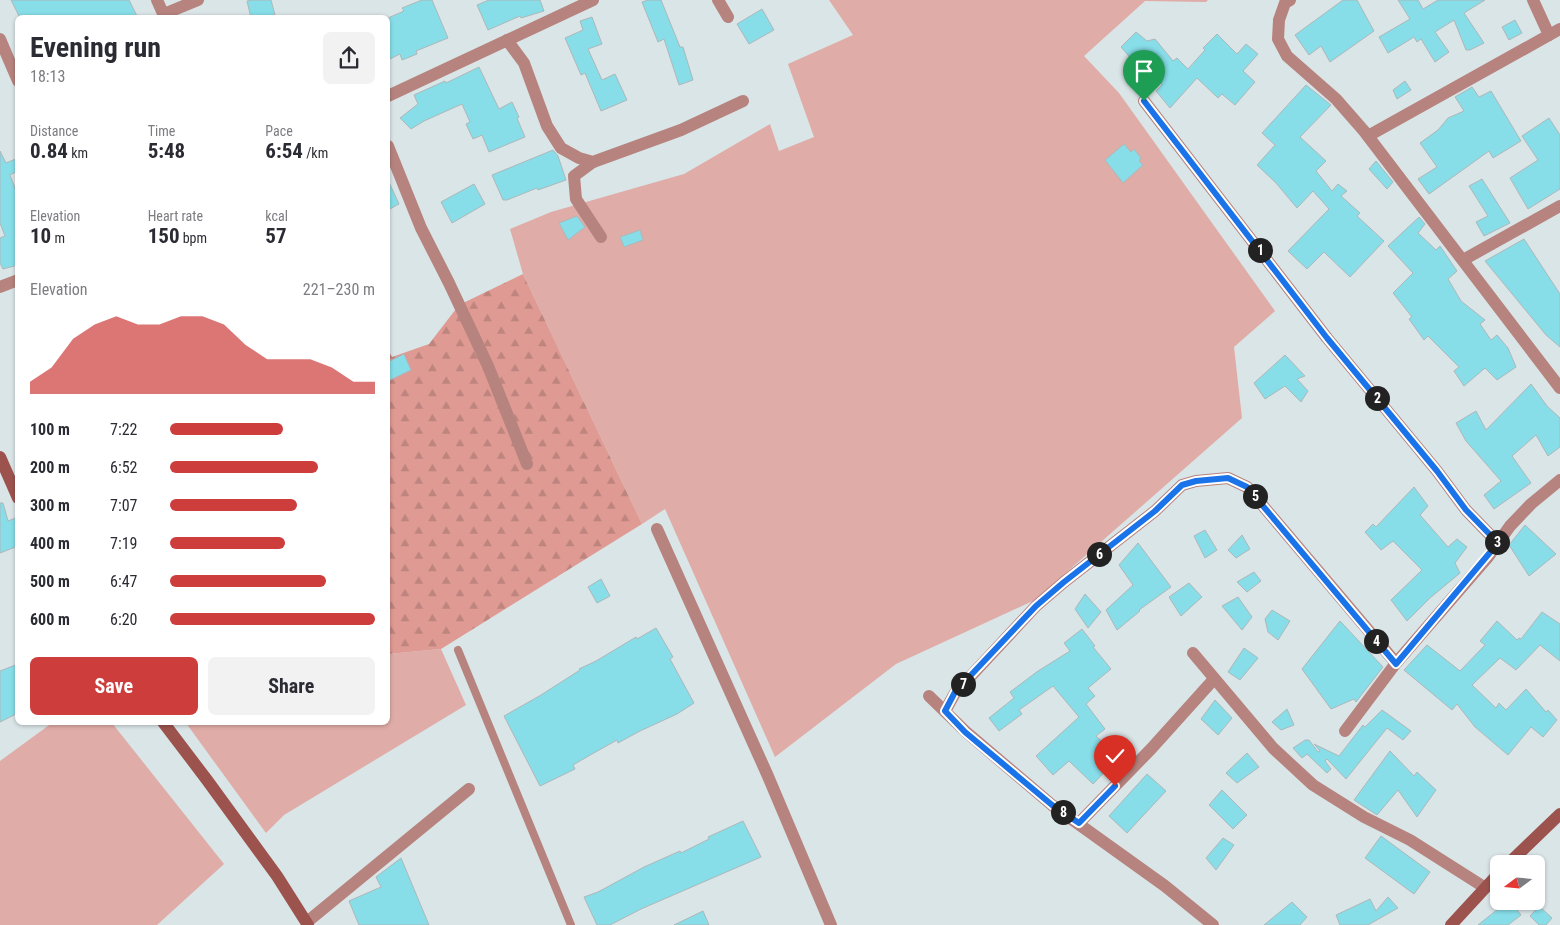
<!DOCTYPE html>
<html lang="en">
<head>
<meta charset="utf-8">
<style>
  :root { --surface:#fff; --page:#f2f2f3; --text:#2b2b33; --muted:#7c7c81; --accent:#cc3d3c }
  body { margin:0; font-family:"Roboto Condensed",sans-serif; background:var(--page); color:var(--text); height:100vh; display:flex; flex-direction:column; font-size:19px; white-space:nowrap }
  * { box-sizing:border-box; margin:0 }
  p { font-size:16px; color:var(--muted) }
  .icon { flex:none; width:28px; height:28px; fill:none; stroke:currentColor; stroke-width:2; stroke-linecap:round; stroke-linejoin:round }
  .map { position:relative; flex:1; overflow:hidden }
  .details { position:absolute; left:15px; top:15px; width:375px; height:710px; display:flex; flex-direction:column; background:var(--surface); border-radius:8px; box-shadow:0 1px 4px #0004 }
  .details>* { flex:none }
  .needle { width:32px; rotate:254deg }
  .buttons { position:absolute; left:1490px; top:855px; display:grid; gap:10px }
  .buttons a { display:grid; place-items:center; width:55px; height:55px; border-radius:8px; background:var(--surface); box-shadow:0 1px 4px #0004; font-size:25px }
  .pin { position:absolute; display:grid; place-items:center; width:42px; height:42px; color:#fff; margin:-51px -21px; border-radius:50% 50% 50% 0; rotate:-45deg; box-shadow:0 0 5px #0007 }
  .pin .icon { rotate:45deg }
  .km { position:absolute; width:25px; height:25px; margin:-12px; border-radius:50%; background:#222; color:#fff; font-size:14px; line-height:25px; text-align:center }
  .round { display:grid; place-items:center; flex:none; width:52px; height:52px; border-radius:8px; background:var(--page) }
  .overview { display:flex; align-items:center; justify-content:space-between; height:85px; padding:0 15px }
  h1 { font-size:28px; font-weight:700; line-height:38px }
  .stats { display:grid; grid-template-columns:repeat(3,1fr); gap:8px; height:85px; padding:5px 15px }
  .stats div { display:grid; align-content:center }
  .stats b { font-size:21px; font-weight:700 }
  .stats small { font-size:14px; font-weight:400 }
  .stats p { font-size:14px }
  .chart { height:140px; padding:10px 15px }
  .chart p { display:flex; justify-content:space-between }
  .chart svg { width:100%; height:90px; margin-top:5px; fill:var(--accent); opacity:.7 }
  .action { display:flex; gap:10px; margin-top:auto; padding:10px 15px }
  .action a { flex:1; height:58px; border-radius:8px; background:var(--accent); color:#fff; font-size:20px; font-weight:700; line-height:58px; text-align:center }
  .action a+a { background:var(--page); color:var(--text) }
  ul { padding:0 15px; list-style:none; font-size:16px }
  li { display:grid; grid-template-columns:80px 60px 1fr; align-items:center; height:38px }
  li i { height:12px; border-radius:6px; background:var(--accent) }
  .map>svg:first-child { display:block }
  .grass { fill:#e0aca7 }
  .forest { fill:url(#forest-firs) }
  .building { fill:#87dde8; stroke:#adb8b9 }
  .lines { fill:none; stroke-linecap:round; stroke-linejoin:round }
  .lane { stroke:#b7837e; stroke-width:8 }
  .street { stroke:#b7837e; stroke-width:12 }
  .secondary { stroke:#9c534e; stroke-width:12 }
  .route-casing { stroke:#fff; stroke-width:10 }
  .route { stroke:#1a73e8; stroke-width:6 }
</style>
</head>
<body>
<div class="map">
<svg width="1560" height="925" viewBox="0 0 1560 925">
  <defs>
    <pattern id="forest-firs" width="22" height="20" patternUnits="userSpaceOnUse" patternTransform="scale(1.25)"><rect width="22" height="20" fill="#df9a93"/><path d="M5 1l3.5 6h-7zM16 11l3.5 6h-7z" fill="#be847e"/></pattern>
  </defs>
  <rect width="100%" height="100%" fill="#dae5e7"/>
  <g class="grass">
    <path d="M829 0H1208L1206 2 1145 1 1084 56 1119 93 1275 311 1234 347 1242 418 1035 600 896 664 775 757 665 509 642 524 523 274 510 229 551 212 684 174 770 124 779 151 814 137 788 64 853 35Z"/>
    <path d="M441 649 466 705 284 815 266 833 186 723 388 722V654Z"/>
    <path d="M52 723H112L224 864 157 925H0V761Z"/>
  </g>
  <path class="forest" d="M523 274 642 524 441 649 388 654V350L392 357 429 344 459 305Z"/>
  <g class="building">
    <path d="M11 0H129L138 18H20Z"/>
    <path d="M253 0H271L275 15 266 18H251L247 1Z"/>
    <path d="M422 0H432L448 38 416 51 417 54 402 60 400 54 388 60V18L404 11 402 8Z"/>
    <path d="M489 0H540L544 11 521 18 520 16 488 30 477 5Z"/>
    <path d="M648 0H661L680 47H683L693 80 679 85 664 39 658 42 642 2Z"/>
    <path d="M1343 0H1357L1374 31 1330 62 1321 46 1309 55 1295 35Z"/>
    <path d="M1398 0H1418L1423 9 1438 0H1485L1464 13 1484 43 1470 50H1466L1454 20 1435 32 1449 52 1435 62 1421 39 1417 42 1414 37 1388 53 1379 37 1410 19Z"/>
    <path d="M762 9 774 30 749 44 737 24Z"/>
    <path d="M592 17 602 44 588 49 602 80 615 74 627 100 601 111 585 73 581 75 565 38 583 30 580 21Z"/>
    <path d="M1515 20 1522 33 1509 40 1502 27Z"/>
    <path d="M1136 32 1147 41 1155 39 1173 61 1177 58 1188 69 1205 50 1203 48 1217 34 1237 54 1246 44 1258 54 1243 71 1255 82 1235 105 1222 94 1218 98 1197 78 1170 108 1156 91 1162 85 1140 57 1134 62 1121 47Z"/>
    <path d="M479 67 499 109 512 102 519 117 517 118 525 137 489 152 482 135 473 139 466 124 470 122 462 104 424 121 411 129 400 118 418 104 414 95 445 81 446 83Z"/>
    <path d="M1405 81 1411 90 1397 99 1393 90Z"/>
    <path d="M1306 85 1331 105 1300 137 1326 161 1316 171 1332 191 1338 184 1347 191 1341 196 1360 213 1357 216 1384 241 1350 277 1324 252 1307 269 1288 251 1329 209 1313 191 1297 208 1276 183 1257 165 1275 145 1262 133Z"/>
    <path d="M1472 87 1479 97 1491 91 1521 141 1493 158 1489 151 1429 194 1418 179 1437 167 1420 143 1438 130 1448 118 1464 111 1455 97Z"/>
    <path d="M1549 118 1560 135V189L1528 209 1510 178 1538 160 1522 136Z"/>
    <path d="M1124 144 1131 152 1134 149 1141 158 1139 161 1143 165 1123 183 1105 160Z"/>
    <path d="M553 150 558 156 566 180 538 190 537 188 507 200H503L492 175Z"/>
    <path d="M0 151 6 163 18 158V171L10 175 18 196V265L3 269 0 263V238L5 236 0 223Z"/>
    <path d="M1376 161 1393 182 1387 189 1369 169Z"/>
    <path d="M1482 179 1510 223 1484 236 1476 222 1488 216 1469 186Z"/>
    <path d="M388 180 399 204 388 210Z"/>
    <path d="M474 184 485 204 452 223 441 202Z"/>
    <path d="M577 216 585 227 568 240 559 223Z"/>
    <path d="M1419 217 1425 224 1418 233 1436 250 1440 246 1457 271 1448 279 1461 301 1485 320 1480 324 1491 340 1497 335 1508 348 1516 367 1497 380 1485 368 1464 386 1454 371 1459 367 1428 336 1424 340 1409 319 1412 317 1393 293 1413 273 1388 246Z"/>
    <path d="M640 230 643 240 624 247 620 237Z"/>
    <path d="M1524 239 1560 294V347L1546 335 1485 261Z"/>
    <path d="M404 354 411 370 388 381V362Z"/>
    <path d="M1285 355 1305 376 1297 379 1308 391 1301 402 1285 386 1265 399 1254 383Z"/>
    <path d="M1531 384 1547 406 1560 418V447L1548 456 1536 435 1512 456 1531 483 1494 509 1484 495 1501 481 1466 441 1456 423 1476 411 1486 430Z"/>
    <path d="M1414 487 1428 506 1420 515 1448 547 1457 539 1467 547 1455 563 1460 573 1430 598 1407 621 1391 600 1422 570 1393 541 1381 550 1365 532 1373 524 1376 527Z"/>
    <path d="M0 503H3L8 521 18 517V546L0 553Z"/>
    <path d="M1525 525 1556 554 1529 576 1509 545Z"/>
    <path d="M1205 530 1217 550 1205 558 1194 536Z"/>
    <path d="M1242 535 1250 549 1236 558 1228 550Z"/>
    <path d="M1138 543 1171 587 1139 610 1140 611 1117 630 1106 610 1133 585 1119 565Z"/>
    <path d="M1254 572 1261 581 1247 592 1237 582Z"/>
    <path d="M601 579 610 596 597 603 588 587Z"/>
    <path d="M1189 583 1202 597 1181 616 1169 597Z"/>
    <path d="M1085 594 1101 612 1088 628 1075 609Z"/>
    <path d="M1238 597 1252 617 1242 630 1222 606Z"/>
    <path d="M1272 610 1290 621 1278 640 1268 632 1265 619Z"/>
    <path d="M1542 612 1560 624V661L1540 645 1516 670 1500 658 1472 685 1496 708 1499 703 1506 710 1526 689 1546 712 1548 710 1557 720 1543 737 1531 727 1508 755 1475 727 1457 704 1452 710 1404 670 1427 645 1460 671 1485 645 1480 641 1497 621 1517 640 1519 638 1521 639Z"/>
    <path d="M1340 621 1383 667 1356 702 1354 699 1331 709 1302 669Z"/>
    <path d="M656 628 673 657 670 659 694 703 677 714 640 731 618 743 617 740 592 754 573 765 575 769 540 786 504 716 541 695 580 670 579 669 596 661 636 637 637 639Z"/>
    <path d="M1082 629 1095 646 1093 647 1111 669 1088 688 1095 696 1086 704 1105 729 1096 736 1119 757 1093 784 1069 761 1053 775 1036 756 1079 717 1053 686 1019 710 1022 714 999 731 989 718 1014 698 1010 692 1038 671 1070 651 1064 643Z"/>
    <path d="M1244 648 1258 658 1240 680 1228 672Z"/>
    <path d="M18 664V713L0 722V671Z"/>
    <path d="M1215 700 1232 718 1218 735 1201 719Z"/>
    <path d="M1287 709 1294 725 1281 730 1272 722Z"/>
    <path d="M1382 710 1411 731 1403 740 1387 728 1346 779 1327 759 1325 761 1331 769 1327 773 1307 754 1302 758 1293 748 1305 740H1309L1318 752 1320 751 1314 744 1339 756 1363 725 1365 727Z"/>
    <path d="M1390 751 1414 776 1417 772 1436 790 1417 817 1398 790 1377 815 1354 800Z"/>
    <path d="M1247 753 1259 767 1237 783 1226 773Z"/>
    <path d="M1147 774 1166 791 1127 833 1109 816Z"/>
    <path d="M1222 790 1247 815 1233 829 1209 805Z"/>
    <path d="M743 821 761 857 641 909 610 925H597L584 897 598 892 644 867 680 851 681 853 709 839 708 837Z"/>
    <path d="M1381 836 1430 872 1414 894 1365 858Z"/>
    <path d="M1223 838 1234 845 1216 870 1206 858Z"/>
    <path d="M401 858 429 925H359L349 901 381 887 376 877Z"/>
    <path d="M1388 897 1398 908 1368 925H1340L1336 915 1370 899 1376 911Z"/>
    <path d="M1508 901H1510L1521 915 1508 925H1478Z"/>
    <path d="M1292 902 1307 917 1300 925H1264Z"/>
    <path d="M1539 906 1552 918 1546 925H1539L1530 916Z"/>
    <path d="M703 911 709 925H674Z"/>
  </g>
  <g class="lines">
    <path class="lane" d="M458 650 571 925"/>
    <g class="street">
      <path d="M157 0 165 18"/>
      <path d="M718 0 728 17"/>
      <path d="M1290 0 1285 3 1279 20 1278 39 1287 56 1336 99 1364 131 1560 388"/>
      <path d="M1533 0 1549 35"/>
      <path d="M164 14 198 0"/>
      <path d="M0 39 18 81"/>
      <path d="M507 40 524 63 547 126 561 148 579 158 593 162 681 130 743 101"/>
      <path d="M388 96 593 0"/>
      <path d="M1144 101 1327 338 1437 471 1466 510 1498 543"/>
      <path d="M1368 136 1560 29"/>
      <path d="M388 146 421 228 449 283 488 366 527 464"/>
      <path d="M593 162 574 176 576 199 601 237"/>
      <path d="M1463 260 1560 206"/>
      <path d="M0 287 18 280"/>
      <path d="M657 529 767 774 831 925"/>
      <path d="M1193 653 1273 748 1313 785 1364 817 1410 840 1484 887"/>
      <path d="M929 696 965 731 1052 805 1165 886 1213 925"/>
      <path d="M945 711 955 693 1036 606 1064 582 1155 511 1182 485 1196 481 1228 478 1247 487 1396 663"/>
      <path d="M1345 731 1396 663 1488 557 1510 526 1531 504 1560 480"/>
      <path d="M1079 823 1151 749 1214 679"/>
      <path d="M307 922 469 789"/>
    </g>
    <g class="secondary">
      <path d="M0 457 18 498"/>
      <path d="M163 722 207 780 277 876 308 925"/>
      <path d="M1508 864 1560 814"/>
      <path d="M1451 925 1499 873"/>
    </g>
  </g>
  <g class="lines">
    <defs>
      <path id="route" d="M1115 786 1079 823 1052 805 965 732 945 711 955 692 1036 606 1064 582 1155 511 1182 485 1196 481 1228 478 1247 487 1396 664 1498 543 1466 510 1437 471 1327 338 1144 101"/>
    </defs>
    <use href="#route" class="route-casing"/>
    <use href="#route" class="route"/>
  </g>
</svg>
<div class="buttons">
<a><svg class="needle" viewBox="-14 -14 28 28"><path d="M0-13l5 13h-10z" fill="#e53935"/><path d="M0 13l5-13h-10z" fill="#7c7c81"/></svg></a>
</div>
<div class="pin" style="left:1144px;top:101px;background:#1e9e55"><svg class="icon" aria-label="arrive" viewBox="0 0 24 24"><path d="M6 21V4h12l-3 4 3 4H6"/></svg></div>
<div class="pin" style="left:1115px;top:786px;background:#d93025"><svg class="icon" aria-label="check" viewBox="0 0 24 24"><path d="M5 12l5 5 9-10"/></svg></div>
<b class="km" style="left:1260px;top:250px">1</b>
<b class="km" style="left:1377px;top:398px">2</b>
<b class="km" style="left:1497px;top:542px">3</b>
<b class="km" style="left:1376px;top:641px">4</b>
<b class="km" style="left:1255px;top:496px">5</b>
<b class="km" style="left:1099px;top:554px">6</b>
<b class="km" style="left:963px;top:684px">7</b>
<b class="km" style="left:1063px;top:812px">8</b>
<section class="details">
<div class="overview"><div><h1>Evening run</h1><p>18:13</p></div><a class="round"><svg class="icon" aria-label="share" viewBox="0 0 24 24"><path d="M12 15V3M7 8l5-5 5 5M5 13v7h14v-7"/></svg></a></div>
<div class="stats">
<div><p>Distance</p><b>0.84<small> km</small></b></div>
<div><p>Time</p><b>5:48</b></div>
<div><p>Pace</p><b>6:54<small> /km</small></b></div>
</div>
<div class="stats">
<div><p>Elevation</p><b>10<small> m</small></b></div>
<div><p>Heart rate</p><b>150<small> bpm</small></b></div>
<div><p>kcal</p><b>57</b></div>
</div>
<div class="chart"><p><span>Elevation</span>221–230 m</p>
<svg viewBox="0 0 160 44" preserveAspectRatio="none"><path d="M0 44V38L10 31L20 17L30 10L40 6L50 10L60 10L70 6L80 6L90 10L100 20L110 27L120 27L130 27L140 31L150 38L160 38V44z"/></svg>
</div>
<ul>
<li><b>100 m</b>7:22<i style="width:55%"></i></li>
<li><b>200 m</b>6:52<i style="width:72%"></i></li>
<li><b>300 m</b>7:07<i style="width:62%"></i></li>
<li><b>400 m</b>7:19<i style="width:56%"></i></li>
<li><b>500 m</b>6:47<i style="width:76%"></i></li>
<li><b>600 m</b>6:20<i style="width:100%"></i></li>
</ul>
<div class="action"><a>Save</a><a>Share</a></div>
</section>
</div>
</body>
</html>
